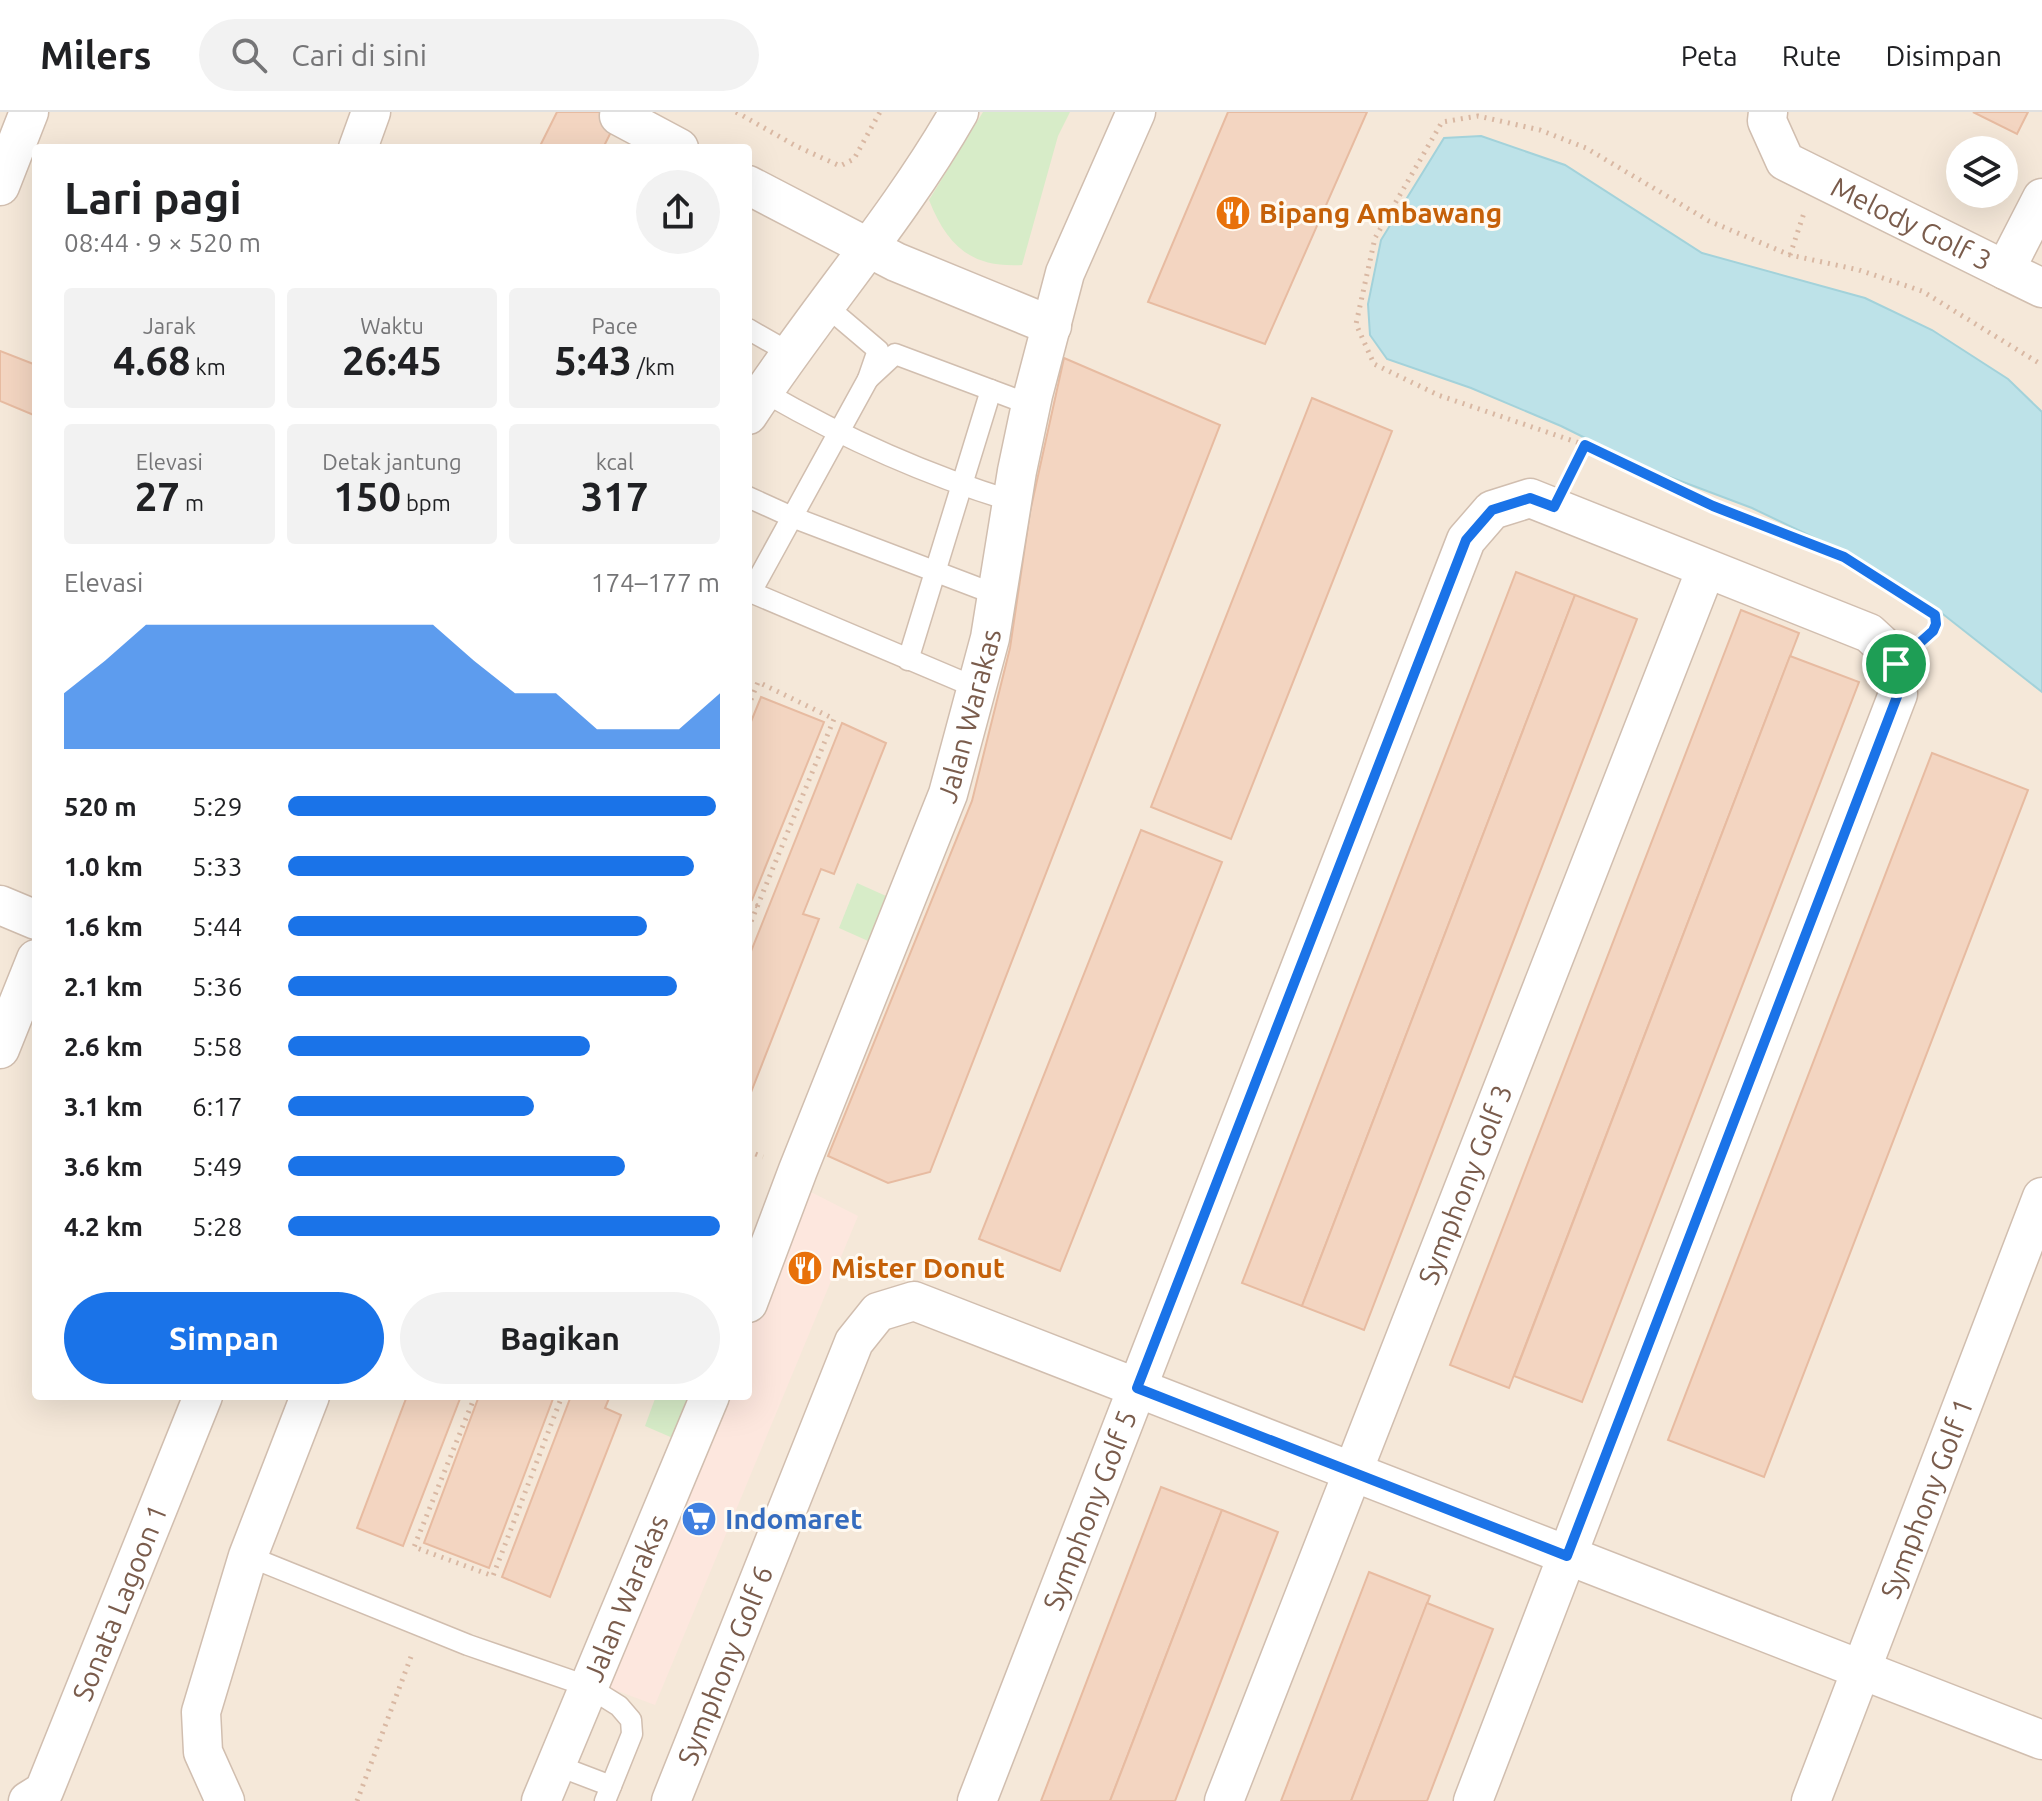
<!DOCTYPE html>
<html lang="id">
<head>
<meta charset="utf-8">
<style>
  :root { --surface:#fff; --page:#f2f2f2; --text:#202124; --muted:#757577; --line:#e0e0e0; --accent:#1a73e8 }
  body { margin:0; font-family:Ubuntu,sans-serif; background:var(--page); color:var(--text); height:100vh; display:flex; flex-direction:column; font-size:30px; white-space:nowrap }
  * { box-sizing:border-box; margin:0 }
  p { font-size:26px; color:var(--muted) }
  .icon { flex:none; width:44px; height:44px; fill:none; stroke:currentColor; stroke-width:2; stroke-linecap:round; stroke-linejoin:round }
  .map { position:relative; flex:1; overflow:hidden }
  .sheet { position:absolute; left:32px; top:32px; width:720px; height:1256px; display:flex; flex-direction:column; background:var(--surface); border-radius:8px; box-shadow:0 8px 32px #0002 }
  .sheet>* { flex:none }
  .tools { position:absolute; left:1946px; top:24px; display:grid; gap:16px }
  .tools a { display:grid; place-items:center; width:72px; height:72px; border-radius:50%; background:var(--surface); box-shadow:0 8px 32px #0002; font-size:40px }
  .pin { position:absolute; display:grid; place-items:center; width:68px; height:68px; color:#fff; margin:-34px; border:4px solid #fff; border-radius:50%; box-shadow:0 2px 8px #0007 }
  .round { display:grid; place-items:center; flex:none; width:84px; height:84px; border-radius:42px; background:var(--page) }
  .head { display:flex; align-items:center; justify-content:space-between; height:136px; padding:0 32px }
  h1 { font-size:44px; font-weight:700; line-height:60px }
  .stats { display:grid; grid-template-columns:repeat(3,1fr); gap:12px; height:136px; padding:8px 32px }
  .stats div { display:grid; align-content:center; border-radius:8px; background:var(--page); text-align:center }
  .stats b { font-size:40px; font-weight:700 }
  .stats small { font-size:22px; font-weight:400 }
  .stats p { font-size:22px }
  .chart { height:224px; padding:16px 32px }
  .chart p { display:flex; justify-content:space-between }
  .chart svg { width:100%; height:144px; margin-top:8px; fill:var(--accent); opacity:.7 }
  .button { display:flex; gap:16px; margin-top:auto; padding:16px 32px }
  .button a { flex:1; height:92px; border-radius:48px; background:var(--accent); color:#fff; font-size:32px; font-weight:700; line-height:92px; text-align:center }
  .button a+a { background:var(--page); color:var(--text) }
  ul { padding:0 32px; list-style:none; font-size:26px }
  li { display:grid; grid-template-columns:128px 96px 1fr; align-items:center; height:60px }
  li i { height:20px; border-radius:10px; background:var(--accent) }
  header { display:flex; align-items:center; gap:48px; box-sizing:border-box; height:112px; padding:0 40px; background:var(--surface); border-bottom:2px solid var(--line) }
  header strong { font-size:38px }
  nav { display:flex; gap:44px; margin-inline-start:auto; font-size:28px }
  .search { width:560px; height:72px; background:var(--page); display:flex; align-items:center; gap:20px; box-sizing:border-box; padding:0 28px; border-radius:44px; color:var(--muted); font-size:30px }
  .map>svg:first-child { display:block }
  .residential { fill:#f5e8d9; fill-rule:evenodd }
  .commercial { fill:#fde7de }
  .green { fill:#d7ecc8 }
  .water { fill:#bde2e8; stroke:#a3d2da; stroke-width:2 }
  .building { fill:#f3d5c1; stroke:#e7bba1; stroke-width:2 }
  .lines { fill:none; stroke-linecap:round; stroke-linejoin:round }
  .lane-casing { stroke:#d1beaf; stroke-width:23 }
  .street-casing { stroke:#d1beaf; stroke-width:41 }
  .path { stroke:#d9b8a3; stroke-width:5; stroke-dasharray:2 6; stroke-linecap:butt }
  .lane { stroke:#fff; stroke-width:20 }
  .street { stroke:#fff; stroke-width:38 }
  .route-casing { stroke:#fff; stroke-width:16 }
  .route { stroke:#1a73e8; stroke-width:10 }
  .labels { text-anchor:middle; stroke-width:6; stroke-linejoin:round; paint-order:stroke }
  .food-label { font-size:28px; font-weight:bold; fill:#c56008; stroke:#fffaf2; text-anchor:start }
  .street-label { font-size:28px; fill:#7a5c4c; stroke:#fffaf2 }
  .shop-label { font-size:28px; font-weight:bold; fill:#366cbe; stroke:#fffaf2; text-anchor:start }
</style>
</head>
<body>
<header>
<strong>Milers</strong>
<div class="search"><svg class="icon" aria-label="search" viewBox="0 0 24 24"><circle cx="10" cy="10" r="6"/><path d="M15 15l6 6"/></svg>Cari di sini</div>
<nav><a>Peta</a><a>Rute</a><a>Disimpan</a></nav>
</header>
<div class="map">
<svg width="2042" height="1689" viewBox="0 0 2042 1689">
  <rect width="100%" height="100%" fill="#fdf6eb"/>
  <path class="residential" d="M0 0H2042V1689H0ZM36 36H748V1284H36ZM1960 38H2004V82H1960Z"/>
  <path class="commercial" d="M805 1077 858 1104 655 1593 599 1572 719 1284H748V1214Z"/>
  <g class="green">
    <path d="M983 0H1070L1058 24 1022 153C970 156 947 133 929 88Z"/>
    <path d="M857 771 904 792 886 837 839 816Z"/>
    <path d="M656 1284H701L689 1333 645 1314Z"/>
  </g>
  <path class="water" d="M1481 24 1565 53 1702 141 1865 186 1932 218 2008 267 2042 300V580L1939 499 1844 440 1752 396 1646 356 1561 314 1471 276 1387 247 1370 223 1368 192 1381 128 1444 26Z"/>
  <g class="building">
    <path d="M557 0H621L603 36H539Z"/>
    <path d="M1228 0H1367L1265 232 1148 190Z"/>
    <path d="M1973 0H2028L2017 22Z"/>
    <path d="M0 239 36 253V304L0 289Z"/>
    <path d="M1064 246 1220 313 930 1060 888 1071 828 1044 972 689 1010 536 1030 400Z"/>
    <path d="M1312 286 1392 319 1231 727 1151 695Z"/>
    <path d="M1516 460 1575 483 1302 1194 1242 1171Z"/>
    <path d="M1575 483 1637 507 1364 1218 1302 1194Z"/>
    <path d="M1741 498 1799 521 1509 1276 1450 1253Z"/>
    <path d="M1790 544 1859 570 1582 1290 1514 1264Z"/>
    <path d="M761 585 824 610 752 788 748 787V617Z"/>
    <path d="M842 611 886 631 834 762 821 757 803 802 819 807 748 988V847Z"/>
    <path d="M1932 641 2028 678 1764 1365 1668 1328Z"/>
    <path d="M1141 718 1222 750 1060 1159 979 1127Z"/>
    <path d="M407 1284H461L403 1434 357 1416Z"/>
    <path d="M479 1284H554L489 1456 424 1431Z"/>
    <path d="M571 1284H610L605 1296 621 1303 550 1485 502 1465Z"/>
    <path d="M1161 1375 1222 1398 1110 1689H1041Z"/>
    <path d="M1222 1398 1278 1420 1175 1689H1110Z"/>
    <path d="M1369 1460 1430 1484 1351 1689H1281Z"/>
    <path d="M1427 1491 1493 1517 1427 1689H1351Z"/>
  </g>
  <g class="lines">
    <defs>
      <g id="lane">
        <path d="M748 217 790 241"/>
        <path d="M868 267 895 242 991 278 908 548"/>
        <path d="M991 278 1031 293"/>
        <path d="M764 280C842 325 926 363 1012 389"/>
        <path d="M748 385 792 405 997 483"/>
        <path d="M748 479 977 576"/>
        <path d="M751 480 868 267 878 238 825 193"/>
        <path d="M248 1444 468 1533 587 1574 619 1594 631 1608 632 1622 605 1689"/>
        <path d="M556 1653 611 1674"/>
      </g>
      <g id="street">
        <path id="s1" d="M1768 0 1767 9 1785 49 2005 158 2042 86"/>
        <path d="M619 4 679 36"/>
        <path d="M358 36 371 0"/>
        <path d="M748 73 896 150 1052 214"/>
        <path d="M0 74 29 0"/>
        <path d="M2005 158 2042 176"/>
        <path d="M748 303C815 200 898 107 959 0"/>
        <path d="M0 793 36 808"/>
        <path d="M0 937 36 847"/>
        <path id="s2" d="M748 1191 798 1058 948 682 990 526 1017 359 1033 283 1065 161 1136 0"/>
        <path id="s3" d="M28 1689 44 1679 203 1284"/>
        <path d="M225 1689 203 1640 201 1600 248 1444 310 1284"/>
        <path id="s4" d="M541 1689 710 1284"/>
        <path id="s5" d="M671 1689 854 1230 878 1200 914 1189 2042 1628"/>
        <path id="s6" d="M977 1689 1466 428 1492 398 1530 386 1869 521 1895 545 1898 582 1473 1689"/>
        <path id="s7" d="M1224 1689 1706 457"/>
        <path id="s8" d="M1811 1689 2042 1085"/>
      </g>
    </defs>
    <use href="#lane" class="lane-casing"/>
    <use href="#street" class="street-casing"/>
    <g class="path">
      <path d="M736 0 796 34 840 54 854 47 880 0"/>
      <path d="M1790 143 1805 98"/>
      <path d="M1585 333 1713 394 1844 445 1935 503 1936 512 1927 524"/>
      <path d="M1570 362 1585 333 1438 283 1374 252 1356 212 1375 126 1442 10 1478 4 1540 18 1586 36 1709 109 1790 143 1859 158 1922 179 2042 253"/>
      <path d="M748 595 758 570 834 607 748 817"/>
      <path d="M748 791 758 794"/>
      <path d="M748 1039 763 1045"/>
      <path d="M475 1284 414 1435 493 1464 562 1284"/>
      <path d="M357 1689 412 1542"/>
    </g>
    <use href="#lane" class="lane"/>
    <use href="#street" class="street"/>
  </g>
  <g class="lines">
    <defs>
      <path id="route" d="M1585 333 1713 394 1844 445 1935 503 1936 512 1933 519 1896 552 1898 582 1567 1444 1137 1276 1466 428 1492 398 1530 386 1554 395Z"/>
    </defs>
    <use href="#route" class="route-casing"/>
    <use href="#route" class="route"/>
  </g>
  <defs>
    <symbol id="restaurant-disc" viewBox="-11 -11 22 22"><circle r="9.5" fill="#e8710a" stroke="#fffaf2"/><path d="M-5-6h1v4h1v-4h1v4h1v-4h1v5L-1.5 .5V6h-2V.5L-5-1ZM5-6V6H3V1.5H1.5Q1.5-4 5-6Z" fill="#fff"/></symbol>
    <symbol id="supermarket-disc" viewBox="-11 -11 22 22"><circle r="9.5" fill="#3f7fe0" stroke="#fffaf2"/><path d="M-6-5.5h2.5l.6 2H6L4.5 2H-2.5L-4.4-4H-6ZM-1.5 3.2a1.3 1.3 0 1 0 .1 0ZM3 3.2a1.3 1.3 0 1 0 .1 0Z" fill="#fff"/></symbol>
  </defs>
  <g fill-rule="evenodd">
    <use href="#restaurant-disc" x="1213" y="81" width="40" height="40"/>
    <use href="#restaurant-disc" x="785" y="1136" width="40" height="40"/>
    <use href="#supermarket-disc" x="679" y="1387" width="40" height="40"/>
  </g>
  <g class="labels">
    <g class="food-label">
      <text x="1259" y="111">Bipang Ambawang</text>
      <text x="831" y="1166">Mister Donut</text>
    </g>
    <g class="street-label">
      <text dy="10" stroke="none"><textPath href="#s1" startOffset="194">Melody Golf 3</textPath></text>
      <text dy="10" stroke="none"><textPath href="#s2" startOffset="628">Jalan Warakas</textPath></text>
      <text dy="10" stroke="none"><textPath href="#s7" startOffset="662">Symphony Golf 3</textPath></text>
      <text dy="10" stroke="none"><textPath href="#s8" startOffset="324">Symphony Golf 1</textPath></text>
      <text dy="10" stroke="none"><textPath href="#s6" startOffset="312">Symphony Golf 5</textPath></text>
      <text dy="10" stroke="none"><textPath href="#s4" startOffset="220">Jalan Warakas</textPath></text>
      <text dy="10" stroke="none"><textPath href="#s3" startOffset="222">Sonata Lagoon 1</textPath></text>
      <text dy="10" stroke="none"><textPath href="#s5" startOffset="146">Symphony Golf 6</textPath></text>
    </g>
    <g class="shop-label">
      <text x="725" y="1417">Indomaret</text>
    </g>
  </g>
</svg>
<div class="tools">
<a><svg class="icon" aria-label="layers" viewBox="0 0 24 24"><path d="M12 4l9 5-9 5-9-5zM3 14l9 5 9-5"/></svg></a>
</div>
<div class="pin" style="left:1896px;top:552px;background:#1e9e55"><svg class="icon" aria-label="arrive" viewBox="0 0 24 24"><path d="M6 21V4h12l-3 4 3 4H6"/></svg></div>
<section class="sheet">
<div class="head"><div><h1>Lari pagi</h1><p>08:44 · 9 × 520 m</p></div><a class="round"><svg class="icon" aria-label="share" viewBox="0 0 24 24"><path d="M12 15V3M7 8l5-5 5 5M5 13v7h14v-7"/></svg></a></div>
<div class="stats">
<div><p>Jarak</p><b>4.68<small> km</small></b></div>
<div><p>Waktu</p><b>26:45</b></div>
<div><p>Pace</p><b>5:43<small> /km</small></b></div>
</div>
<div class="stats">
<div><p>Elevasi</p><b>27<small> m</small></b></div>
<div><p>Detak jantung</p><b>150<small> bpm</small></b></div>
<div><p>kcal</p><b>317</b></div>
</div>
<div class="chart"><p><span>Elevasi</span>174–177 m</p>
<svg viewBox="0 0 160 44" preserveAspectRatio="none"><path d="M0 44V27L10 17L20 6L30 6L40 6L50 6L60 6L70 6L80 6L90 6L100 17L110 27L120 27L130 38L140 38L150 38L160 27V44z"/></svg>
</div>
<ul>
<li><b>520 m</b>5:29<i style="width:99%"></i></li>
<li><b>1.0 km</b>5:33<i style="width:94%"></i></li>
<li><b>1.6 km</b>5:44<i style="width:83%"></i></li>
<li><b>2.1 km</b>5:36<i style="width:90%"></i></li>
<li><b>2.6 km</b>5:58<i style="width:70%"></i></li>
<li><b>3.1 km</b>6:17<i style="width:57%"></i></li>
<li><b>3.6 km</b>5:49<i style="width:78%"></i></li>
<li><b>4.2 km</b>5:28<i style="width:100%"></i></li>
</ul>
<div class="button"><a>Simpan</a><a>Bagikan</a></div>
</section>
</div>
</body>
</html>
